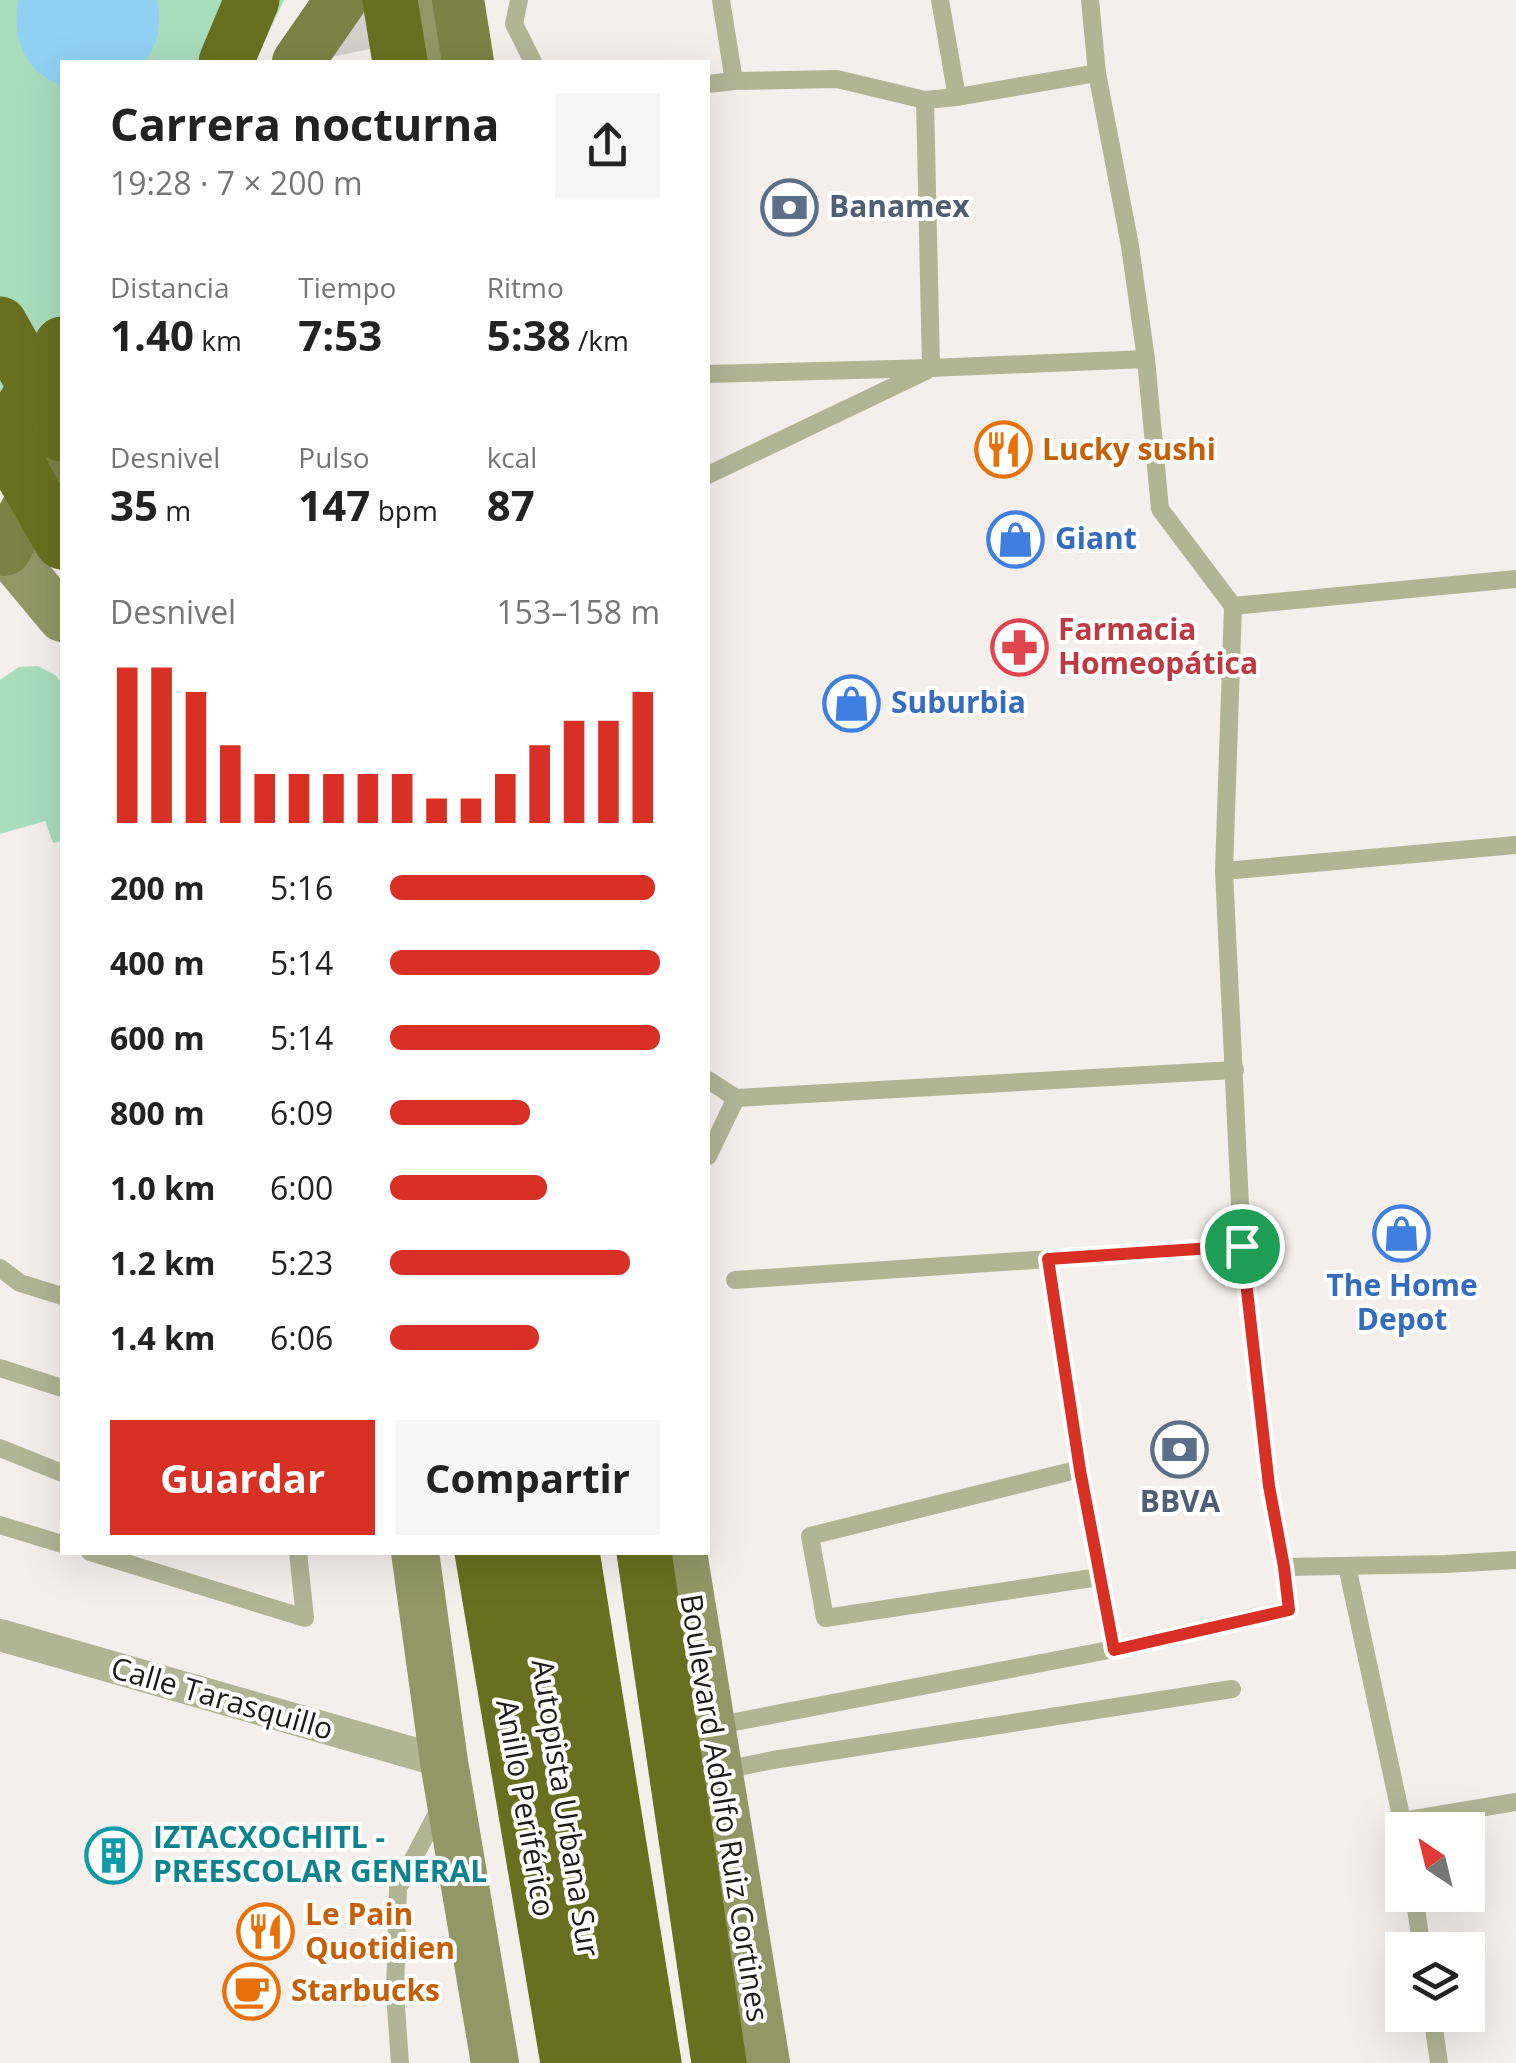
<!DOCTYPE html>
<html lang="es">
<head>
<meta charset="utf-8">
<style>
  :root { --surface:#fff; --page:#f6f6f6; --text:#222; --muted:#767676; --accent:#d93025 }
  body { margin:0; font-family:"Open Sans",sans-serif; background:var(--page); color:var(--text); height:100vh; display:flex; flex-direction:column; font-size:38px; white-space:nowrap }
  * { box-sizing:border-box; margin:0 }
  p { font-size:32px; color:var(--muted) }
  .icon { flex:none; width:55px; height:55px; fill:none; stroke:currentColor; stroke-width:2; stroke-linecap:round; stroke-linejoin:round }
  .map { position:relative; flex:1; overflow:hidden }
  .sheet { position:absolute; left:60px; top:60px; width:650px; height:1495px; display:flex; flex-direction:column; background:var(--surface); border-radius:0px; box-shadow:0 10px 40px #0002 }
  .sheet>* { flex:none }
  .needle { width:65px; rotate:325deg }
  .buttons { position:absolute; left:1385px; top:1812px; display:grid; gap:20px }
  .buttons a { display:grid; place-items:center; width:100px; height:100px; border-radius:0px; background:var(--surface); box-shadow:0 10px 40px #0002; font-size:50px }
  .pin { position:absolute; display:grid; place-items:center; width:85px; height:85px; color:#fff; margin:-42px; border:5px solid #fff; border-radius:50%; box-shadow:0 2px 10px #0007 }
  .round { display:grid; place-items:center; flex:none; width:105px; height:105px; border-radius:0px; background:var(--page) }
  .overview { display:flex; align-items:center; justify-content:space-between; height:170px; padding:0 50px }
  h1 { font-size:45px; font-weight:700; line-height:75px }
  .metrics { display:grid; grid-template-columns:repeat(3,1fr); gap:15px; height:170px; padding:10px 50px }
  .metrics div { display:grid; align-content:center }
  .metrics b { font-size:42px; font-weight:700 }
  .metrics small { font-size:28px; font-weight:400 }
  .metrics p { font-size:28px }
  .chart { height:280px; padding:20px 50px }
  .chart p { display:flex; justify-content:space-between }
  .chart svg { width:100%; height:180px; margin-top:10px; stroke:var(--accent); stroke-width:6 }
  .button { display:flex; gap:20px; margin-top:auto; padding:20px 50px }
  .button a { flex:1; height:115px; border-radius:0px; background:var(--accent); color:#fff; font-size:40px; font-weight:700; line-height:115px; text-align:center }
  .button a+a { background:var(--page); color:var(--text) }
  ul { padding:0 50px; list-style:none; font-size:32px }
  li { display:grid; grid-template-columns:160px 120px 1fr; align-items:center; height:75px }
  li i { height:25px; border-radius:12px; background:var(--accent) }
  .map>svg:first-child { display:block }
  .green { fill:#a8ddbc }
  .water { fill:#91d1f4 }
  .lines { fill:none; stroke-linecap:round; stroke-linejoin:round }
  .motorway-tunnel { stroke:#d5cfcc; stroke-width:55; stroke-dasharray:55 28; stroke-linecap:butt }
  .service { stroke:#b0b594; stroke-width:18 }
  .minor { stroke:#b0b594; stroke-width:32 }
  .secondary { stroke:#919866; stroke-width:48 }
  .primary { stroke:#7b8344; stroke-width:52 }
  .motorway { stroke:#687020; stroke-width:55 }
  .route-casing { stroke:#fff; stroke-width:20 }
  .route { stroke:#d93025; stroke-width:12 }
  .labels { text-anchor:middle; stroke-width:8; stroke-linejoin:round; paint-order:stroke }
  .service-label { font-size:30px; font-weight:bold; fill:#4e5e75; stroke:#fff; text-anchor:start }
  .food-label { font-size:30px; font-weight:bold; fill:#c56008; stroke:#fff; text-anchor:start }
  .shop-label { font-size:30px; font-weight:bold; fill:#366cbe; stroke:#fff; text-anchor:start }
  .health-label { font-size:30px; font-weight:bold; fill:#be3a42; stroke:#fff; text-anchor:start }
  .street-label { font-size:30px; fill:#1d1b1a; stroke:#fff }
  .culture-label { font-size:30px; font-weight:bold; fill:#0d838f; stroke:#fff; text-anchor:start }
</style>
</head>
<body>
<div class="map">
<svg width="1516" height="2063" viewBox="0 0 1516 2063">
  <rect width="100%" height="100%" fill="#f5efec"/>
  <g class="green">
    <path d="M0 0H284L255 62H62V377L0 403Z"/>
    <path d="M38 666 55 675 62 683V844L60 841 53 843 45 821 0 834V680L19 667Z"/>
  </g>
  <path class="water" d="M18 0H157C162 22 159 44 144 62H62V86C24 71 12 39 18 0Z"/>
  <g class="lines">
    <path class="motorway-tunnel" d="M335 0 348 62"/>
    <g class="service">
      <path d="M519 0 514 24 533 62"/>
      <path d="M721 0 734 81 837 79 925 100 957 97 1097 73"/>
      <path d="M940 0 957 97"/>
      <path d="M708 84 734 81"/>
      <path d="M925 100 931 368"/>
      <path d="M708 374 931 368 1146 359"/>
      <path d="M708 475 926 371"/>
      <path d="M1233 606 1516 579"/>
      <path d="M1224 871 1516 845"/>
      <path d="M708 1080 736 1098 1235 1070"/>
      <path d="M708 1156 736 1098"/>
      <path d="M1048 1259 1080 1469 1114 1649"/>
      <path d="M0 1268 20 1283 62 1296"/>
      <path d="M735 1280 1242 1246"/>
      <path d="M0 1368 62 1388"/>
      <path d="M0 1448 62 1473"/>
      <path d="M1080 1469 810 1536 825 1618 1099 1577"/>
      <path d="M0 1525 62 1544"/>
      <path d="M90 1552 305 1618 298 1552"/>
      <path d="M1347 1566 1404 1830"/>
      <path d="M1284 1567 1446 1564 1516 1560"/>
      <path d="M714 1726 1114 1649 1289 1609 1284 1567 1269 1486 1242 1246 1224 871 1233 606 1160 509 1146 359 1130 246 1097 73 1090 0"/>
      <path d="M719 1771 773 1760 1232 1689"/>
      <path d="M1402 1821 1516 1802"/>
      <path d="M1414 1895 1422 1950"/>
      <path d="M1432 2015 1439 2063"/>
      <path d="M400 2063 395 1993 398 1888 442 1804"/>
    </g>
    <path class="minor" d="M0 1635 444 1762"/>
    <g class="secondary">
      <path d="M428 0 439 62"/>
      <path d="M0 544 62 618"/>
      <path d="M415 1552 444 1762 495 2063"/>
      <path d="M683 1552 766 2063"/>
    </g>
    <g class="primary">
      <path d="M458 0 468 62"/>
      <path d="M298 62 341 0"/>
      <path d="M5 550 62 443"/>
    </g>
    <g class="motorway">
      <path d="M390 0 400 62"/>
      <path d="M226 62 252 0"/>
      <path d="M0 324 62 434"/>
      <path d="M19 414 62 344"/>
      <path d="M0 423 25 478 62 542"/>
      <path d="M482 1552 568 2063"/>
      <path d="M524 1552 607 2063"/>
      <path d="M572 1552 654 2063"/>
      <path d="M644 1552 719 2063"/>
    </g>
  </g>
  <g class="lines">
    <defs>
      <path id="route" d="M1242 1246 1269 1486 1284 1567 1289 1610 1114 1650 1080 1470 1048 1259Z"/>
    </defs>
    <use href="#route" class="route-casing"/>
    <use href="#route" class="route"/>
  </g>
  <defs>
    <symbol id="bank-ring" viewBox="-11 -11 22 22"><circle r="9.5" fill="#fff" stroke="#5c6f8a" stroke-width="1.5"/><path d="M-6-4H6V4H-6ZM0-2.3a2.3 2.3 0 1 0 0 4.6a2.3 2.3 0 1 0 0-4.6Z" fill="#5c6f8a"/></symbol>
    <symbol id="restaurant-ring" viewBox="-11 -11 22 22"><circle r="9.5" fill="#fff" stroke="#e8710a" stroke-width="1.5"/><path d="M-5-6h1v4h1v-4h1v4h1v-4h1v5L-1.5 .5V6h-2V.5L-5-1ZM5-6V6H3V1.5H1.5Q1.5-4 5-6Z" fill="#e8710a"/></symbol>
    <symbol id="shop-ring" viewBox="-11 -11 22 22"><circle r="9.5" fill="#fff" stroke="#3f7fe0" stroke-width="1.5"/><path d="M-5-2.5h2.3a2.7 3.5 0 0 1 5.4 0H5L5.5 6h-11ZM-1.5-2.5h3a1.5 2.3 0 0 0-3 0Z" fill="#3f7fe0"/></symbol>
    <symbol id="pharmacy-ring" viewBox="-11 -11 22 22"><circle r="9.5" fill="#fff" stroke="#e0444e" stroke-width="1.5"/><path d="M-2-6h4v4h4v4h-4v4h-4v-4h-4v-4h4Z" fill="#e0444e"/></symbol>
    <symbol id="building-ring" viewBox="-11 -11 22 22"><circle r="9.5" fill="#fff" stroke="#0f9aa8" stroke-width="1.5"/><path d="M-4-6H4V6H1V3H-1V6H-4ZM-2.5-4.3h1.7v1.8h-1.7ZM.8-4.3h1.7v1.8H.8ZM-2.5-1h1.7V.8h-1.7ZM.8-1h1.7V.8H.8Z" fill="#0f9aa8"/></symbol>
    <symbol id="cafe-ring" viewBox="-11 -11 22 22"><circle r="9.5" fill="#fff" stroke="#e8710a" stroke-width="1.5"/><path d="M-5.5-4.5H6V0H3Q3 3.5 0 3.5H-2.5Q-5.5 3.5-5.5 0ZM3-3.2v2h1.7v-2ZM-6 4.5H4V6H-6Z" fill="#e8710a"/></symbol>
  </defs>
  <g fill-rule="evenodd">
    <use href="#bank-ring" x="758" y="176" width="63" height="63"/>
    <use href="#restaurant-ring" x="972" y="418" width="63" height="63"/>
    <use href="#shop-ring" x="984" y="508" width="63" height="63"/>
    <use href="#pharmacy-ring" x="988" y="616" width="63" height="63"/>
    <use href="#shop-ring" x="820" y="672" width="63" height="63"/>
    <use href="#shop-ring" x="1370" y="1202" width="63" height="63"/>
    <use href="#bank-ring" x="1148" y="1418" width="63" height="63"/>
    <use href="#building-ring" x="82" y="1824" width="63" height="63"/>
    <use href="#restaurant-ring" x="234" y="1900" width="63" height="63"/>
    <use href="#cafe-ring" x="220" y="1960" width="63" height="63"/>
  </g>
  <g class="labels">
    <g class="service-label">
      <text x="829" y="217">Banamex</text>
      <text x="1180" y="1512" text-anchor="middle">BBVA</text>
    </g>
    <g class="food-label">
      <text x="1042" y="460">Lucky sushi</text>
      <text x="305" y="1925">Le Pain<tspan x="305" dy="34">Quotidien</tspan></text>
      <text x="291" y="2001">Starbucks</text>
    </g>
    <g class="shop-label">
      <text x="1055" y="549">Giant</text>
      <text x="891" y="713">Suburbia</text>
      <text x="1402" y="1296" text-anchor="middle">The Home<tspan x="1402" dy="34">Depot</tspan></text>
    </g>
    <g class="health-label">
      <text x="1058" y="640">Farmacia<tspan x="1058" dy="34">Homeopática</tspan></text>
    </g>
    <g class="street-label">
      <text transform="translate(222 1699) rotate(16)" y="10">Calle Tarasquillo</text>
      <text transform="translate(525 1808) rotate(80)" y="10">Anillo Periférico</text>
      <text transform="translate(565 1808) rotate(81)" y="10">Autopista Urbana Sur</text>
      <text transform="translate(724 1808) rotate(81)" y="10">Boulevard Adolfo Ruiz Cortines</text>
    </g>
    <g class="culture-label">
      <text x="153" y="1848">IZTACXOCHITL -<tspan x="153" dy="34">PREESCOLAR GENERAL</tspan></text>
    </g>
  </g>
</svg>
<div class="buttons">
<a><svg class="needle" viewBox="-14 -14 28 28"><path d="M0-13l5 13h-10z" fill="#e53935"/><path d="M0 13l5-13h-10z" fill="#767676"/></svg></a>
<a><svg class="icon" aria-label="layers" viewBox="0 0 24 24"><path d="M12 4l9 5-9 5-9-5zM3 14l9 5 9-5"/></svg></a>
</div>
<div class="pin" style="left:1242px;top:1246px;background:#1e9e55"><svg class="icon" aria-label="arrive" viewBox="0 0 24 24"><path d="M6 21V4h12l-3 4 3 4H6"/></svg></div>
<section class="sheet">
<div class="overview"><div><h1>Carrera nocturna</h1><p>19:28 · 7 × 200 m</p></div><a class="round"><svg class="icon" aria-label="share" viewBox="0 0 24 24"><path d="M12 15V3M7 8l5-5 5 5M5 13v7h14v-7"/></svg></a></div>
<div class="metrics">
<div><p>Distancia</p><b>1.40<small> km</small></b></div>
<div><p>Tiempo</p><b>7:53</b></div>
<div><p>Ritmo</p><b>5:38<small> /km</small></b></div>
</div>
<div class="metrics">
<div><p>Desnivel</p><b>35<small> m</small></b></div>
<div><p>Pulso</p><b>147<small> bpm</small></b></div>
<div><p>kcal</p><b>87</b></div>
</div>
<div class="chart"><p><span>Desnivel</span>153–158 m</p>
<svg viewBox="0 0 160 44" preserveAspectRatio="none"><path d="M5 44V6M15 44V6M25 44V12M35 44V25M45 44V32M55 44V32M65 44V32M75 44V32M85 44V32M95 44V38M105 44V38M115 44V32M125 44V25M135 44V19M145 44V19M155 44V12"/></svg>
</div>
<ul>
<li><b>200 m</b>5:16<i style="width:98%"></i></li>
<li><b>400 m</b>5:14<i style="width:100%"></i></li>
<li><b>600 m</b>5:14<i style="width:100%"></i></li>
<li><b>800 m</b>6:09<i style="width:52%"></i></li>
<li><b>1.0 km</b>6:00<i style="width:58%"></i></li>
<li><b>1.2 km</b>5:23<i style="width:89%"></i></li>
<li><b>1.4 km</b>6:06<i style="width:55%"></i></li>
</ul>
<div class="button"><a>Guardar</a><a>Compartir</a></div>
</section>
</div>
</body>
</html>
